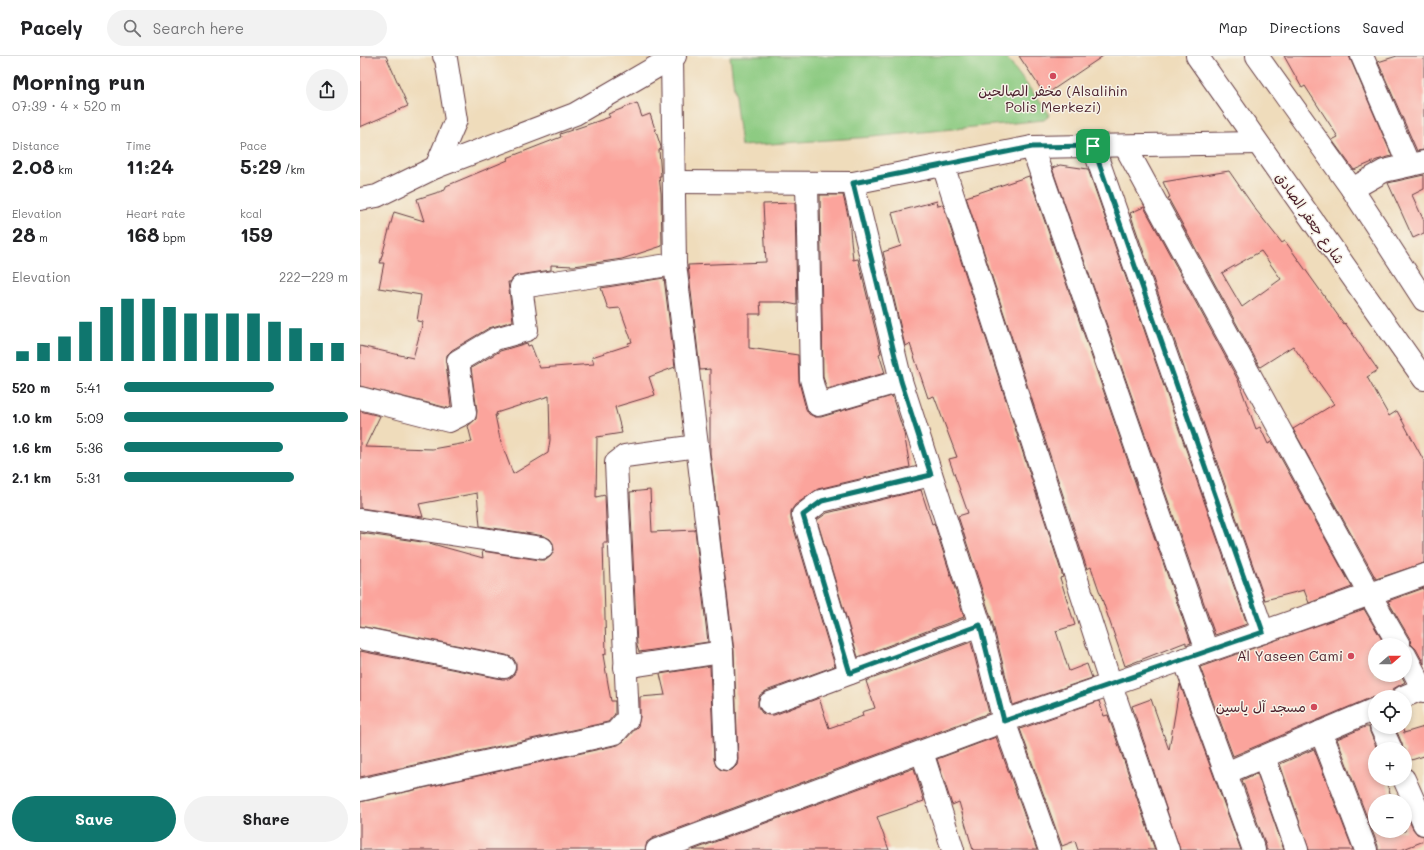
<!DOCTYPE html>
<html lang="en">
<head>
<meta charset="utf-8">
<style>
  :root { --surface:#fff; --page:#f2f2f2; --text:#202124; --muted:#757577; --line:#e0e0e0; --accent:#0f766e }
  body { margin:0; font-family:Mali,"Playpen Sans Arabic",sans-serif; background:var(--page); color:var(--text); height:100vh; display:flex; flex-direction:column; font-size:15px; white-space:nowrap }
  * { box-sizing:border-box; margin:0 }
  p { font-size:13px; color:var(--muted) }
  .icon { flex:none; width:22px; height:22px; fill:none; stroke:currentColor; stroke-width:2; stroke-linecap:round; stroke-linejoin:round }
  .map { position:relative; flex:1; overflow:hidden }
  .panel { display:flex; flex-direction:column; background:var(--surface); width:360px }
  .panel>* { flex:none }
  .needle { width:26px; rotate:70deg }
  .buttons { position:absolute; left:1008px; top:582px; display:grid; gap:8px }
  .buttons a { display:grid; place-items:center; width:44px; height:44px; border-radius:50%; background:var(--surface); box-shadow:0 2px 6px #0003; font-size:20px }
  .pin { position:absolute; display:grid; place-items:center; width:34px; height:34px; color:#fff; margin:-17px; border-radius:8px; box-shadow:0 2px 6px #0006 }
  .round { display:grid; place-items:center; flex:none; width:42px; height:42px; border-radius:21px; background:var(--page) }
  .overview { display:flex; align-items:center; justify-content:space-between; height:68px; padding:0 12px }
  h1 { font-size:22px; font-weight:800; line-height:30px }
  .figures { display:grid; grid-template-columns:repeat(3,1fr); gap:6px; height:68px; padding:4px 12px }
  .figures div { display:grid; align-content:center }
  .figures b { font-size:20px; font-weight:800 }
  .figures small { font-size:11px; font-weight:400 }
  .figures p { font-size:11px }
  .chart { height:112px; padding:8px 12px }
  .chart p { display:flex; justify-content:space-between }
  .chart svg { width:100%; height:72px; margin-top:4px; stroke:var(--accent); stroke-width:6 }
  .action { display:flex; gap:8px; margin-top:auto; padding:8px 12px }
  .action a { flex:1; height:46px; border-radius:24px; background:var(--accent); color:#fff; font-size:16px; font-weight:800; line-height:46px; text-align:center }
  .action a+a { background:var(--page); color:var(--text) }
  ul { padding:0 12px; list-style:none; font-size:13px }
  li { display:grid; grid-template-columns:64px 48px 1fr; align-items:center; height:30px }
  li i { height:10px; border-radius:5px; background:var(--accent) }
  header { display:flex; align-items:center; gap:24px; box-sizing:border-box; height:56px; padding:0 20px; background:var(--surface); border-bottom:1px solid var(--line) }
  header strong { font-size:19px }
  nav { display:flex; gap:22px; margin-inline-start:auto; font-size:14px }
  .search { width:280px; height:36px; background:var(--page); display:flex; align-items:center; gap:10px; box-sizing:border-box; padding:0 14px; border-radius:22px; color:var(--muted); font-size:15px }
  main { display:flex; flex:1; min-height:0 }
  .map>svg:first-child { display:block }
  .green { fill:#8dcb82; stroke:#6c7556 }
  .building { fill:#fba49c; fill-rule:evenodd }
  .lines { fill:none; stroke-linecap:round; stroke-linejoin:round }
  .street-casing { stroke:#633b41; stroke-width:24 }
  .primary-casing { stroke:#633b41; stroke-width:24 }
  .street { stroke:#fff; stroke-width:22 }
  .primary { stroke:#fff; stroke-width:22 }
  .route-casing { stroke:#fff; stroke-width:8 }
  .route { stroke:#0f766e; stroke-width:5 }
  .poi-dot { fill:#d1495b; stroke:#f7f3e8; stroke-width:1.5 }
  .labels { text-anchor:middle; stroke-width:3; stroke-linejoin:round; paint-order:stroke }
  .poi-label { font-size:14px; fill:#4a1f2b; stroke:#f7f3e8; text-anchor:end }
  .street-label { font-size:14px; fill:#4a1f2b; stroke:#f7f3e8 }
</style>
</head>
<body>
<header>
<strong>Pacely</strong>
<div class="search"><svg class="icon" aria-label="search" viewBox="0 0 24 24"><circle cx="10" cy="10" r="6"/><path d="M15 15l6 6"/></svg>Search here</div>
<nav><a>Map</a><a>Directions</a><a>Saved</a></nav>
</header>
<main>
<section class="panel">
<div class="overview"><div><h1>Morning run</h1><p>07:39 · 4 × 520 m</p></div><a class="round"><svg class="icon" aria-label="share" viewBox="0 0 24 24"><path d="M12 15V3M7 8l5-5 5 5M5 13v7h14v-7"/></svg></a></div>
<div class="figures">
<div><p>Distance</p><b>2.08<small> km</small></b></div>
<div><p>Time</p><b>11:24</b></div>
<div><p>Pace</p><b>5:29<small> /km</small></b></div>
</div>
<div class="figures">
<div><p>Elevation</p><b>28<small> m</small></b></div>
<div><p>Heart rate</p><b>168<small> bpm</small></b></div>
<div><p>kcal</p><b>159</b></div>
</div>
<div class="chart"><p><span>Elevation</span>222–229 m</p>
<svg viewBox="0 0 160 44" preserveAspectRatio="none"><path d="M5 44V38M15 44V33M25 44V29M35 44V20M45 44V11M55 44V6M65 44V6M75 44V11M85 44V15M95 44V15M105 44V15M115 44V15M125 44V20M135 44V24M145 44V33M155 44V33"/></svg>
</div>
<ul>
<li><b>520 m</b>5:41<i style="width:67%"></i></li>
<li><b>1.0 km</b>5:09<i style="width:100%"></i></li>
<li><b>1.6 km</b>5:36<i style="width:71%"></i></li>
<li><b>2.1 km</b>5:31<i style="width:76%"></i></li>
</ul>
<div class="action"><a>Save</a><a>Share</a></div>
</section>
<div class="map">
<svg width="1064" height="794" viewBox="0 0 1064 794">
  <rect width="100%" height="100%" fill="#f7f3e8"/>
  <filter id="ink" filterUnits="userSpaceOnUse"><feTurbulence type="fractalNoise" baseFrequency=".025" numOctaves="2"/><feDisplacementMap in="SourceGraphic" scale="8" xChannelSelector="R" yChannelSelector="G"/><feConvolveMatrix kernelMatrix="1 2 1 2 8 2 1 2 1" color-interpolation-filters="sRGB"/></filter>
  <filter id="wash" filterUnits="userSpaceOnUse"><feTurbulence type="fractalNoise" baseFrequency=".012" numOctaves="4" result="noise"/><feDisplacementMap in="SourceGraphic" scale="16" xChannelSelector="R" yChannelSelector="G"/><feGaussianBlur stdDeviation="0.9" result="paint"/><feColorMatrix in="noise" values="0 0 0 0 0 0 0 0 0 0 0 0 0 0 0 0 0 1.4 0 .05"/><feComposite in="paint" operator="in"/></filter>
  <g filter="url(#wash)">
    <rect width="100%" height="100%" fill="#efdcbb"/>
    <path class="green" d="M370 0H645L690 59 684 64 512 81 381 90Z"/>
    <g id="blocks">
      <g class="building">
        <path d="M0 0H26L48 50 0 71Z"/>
        <path d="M659 0H743L685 39Z"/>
        <path d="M924 0H989L1032 100 1017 104 994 114 972 84 978 81 945 30 942 32Z"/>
        <path d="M1037 0H1064V94L1057 95 1018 6Z"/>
        <path d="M277 47 282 61 290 58 301 91V93L299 94 301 120H299L301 137 302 190 262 203 214 210 191 209V214L159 219 154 221 150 226H148L153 265 129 272 92 294 87 299 86 307 91 350 88 352 0 330V290L53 302 63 266 57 265 61 239 19 232 24 207H20L34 156 64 165 57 143 85 134 86 130 148 104 147 102 201 81 200 78 250 61 248 58Z"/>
        <path d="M700 109 728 113 887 568 855 579 692 112Z"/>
        <path d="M869 115 896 154 922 187 925 185 984 268 985 267 1018 314 1007 321 1029 360 1037 355 1064 405V507L1016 523 933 373 974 348 933 290 900 311 808 142 810 141 803 126ZM901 195 921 223 882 251 862 217Z"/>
        <path d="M1064 119V133L1052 139 1064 165V177L1053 182 1028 127Z"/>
        <path d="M669 120 831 587 826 589V586L765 610 731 511 727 513 606 141Z"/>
        <path d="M460 139H483L489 164 493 204 498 203 521 297 519 298 525 317 467 333 463 321Z"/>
        <path d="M577 145 578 150 583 149 703 521 700 522 715 569 696 575 709 615 727 608 732 622 653 649 632 565 598 460 608 457 589 403 597 401 574 340 568 342 550 288 545 290 523 196 541 190 532 157Z"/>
        <path d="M435 147 437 249 422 246H400L401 258H389V292L438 299 439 326 446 353 449 358 455 361H461L532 340 544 377 550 411 458 433 435 449 431 455V463L475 610 406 635 400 639 398 645V651L402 657 408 659H414L459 642 469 672 503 660 502 656 515 652 506 625 611 586 629 657 293 782 287 786 285 794H0V746L258 689 264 685 278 670 280 661V641L305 639 300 618 350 610 354 704 356 710 361 714 367 715 372 714 377 709 378 703 374 595 350 397V313L340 314 328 209 406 206 403 148Z"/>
        <path d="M784 151 878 324 896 373 900 371 908 388 912 386 992 531 949 547 944 534 905 544 770 157Z"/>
        <path d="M304 222 315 311 289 321 295 339 255 351 262 377 237 381 236 441 245 439 247 487H243L246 598 243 599 251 645H255V658L248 666 0 721V595L142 623H148L153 620 156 613V607L153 602 146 599 0 570V477L69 487 123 502 122 495 180 504H186L191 500 194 494 193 487 190 483 184 480 120 470 117 437 59 448 63 461 0 452V355L20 360 5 391 72 393 112 386 108 370 116 363 117 355 111 312 140 295 167 287 168 290 171 289 180 312 234 308 232 301 269 289 268 287 272 286 260 252 248 253 241 232ZM189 340 190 384 188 397 153 418 140 383 135 359H137L136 357Z"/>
        <path d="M290 434 292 476 335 474 348 586 279 596 277 590 270 436Z"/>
        <path d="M561 434 572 468 574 467 604 561 498 601 457 464 467 457Z"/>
        <path d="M1064 532V608L1056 593 1051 588 1050 583 1028 545Z"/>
        <path d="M1004 553 1025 589H1015V619H1041L1045 626 1033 633 1031 639 1024 641 1010 642 873 700 840 611Z"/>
        <path d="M820 628 881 794H820L772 650 791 643 809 694Z"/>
        <path d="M739 645 744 660 748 659 795 794H718L715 785 702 790 660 673Z"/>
        <path d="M1005 671H1009L1010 676 1017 693H1015V723H1025L1033 745H1015V775H1045V756L1053 773 1057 778 1064 780V785L1041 794H1018V790L977 683Z"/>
        <path d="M1035 671H1042L1044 677 1064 671V700L1045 706V693H1043L1042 688Z"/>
        <path d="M636 681 677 794H613L599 746 592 749 577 703Z"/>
        <path d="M954 693 993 794H949L920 708Z"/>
        <path d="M554 712 564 745 517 761 529 794H333Z"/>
        <path d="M897 717 924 794H906V790L882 724Z"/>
      </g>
    </g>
  </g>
  <g filter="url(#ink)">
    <use href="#blocks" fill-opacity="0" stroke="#633b41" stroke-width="1"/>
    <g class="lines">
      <defs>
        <g id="street">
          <path d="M1002 0 1049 109"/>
          <path d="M312 2 315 208 362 596 366 703"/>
          <path d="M733 90 903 576"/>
          <path d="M765 90 1009 537 1039 589"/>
          <path d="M672 91 847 595"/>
          <path d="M583 109 751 629 808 794"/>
          <path d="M76 111 96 64 86 3 84 0"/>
          <path d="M314 126 493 127 672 91 897 87"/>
          <path d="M447 127 451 323 458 349 541 325"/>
          <path d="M493 127 541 325 620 569 644 665 690 794"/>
          <path d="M992 133 1024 115 1064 106"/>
          <path d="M0 143 17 140 76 111 215 58 315 0"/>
          <path d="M0 342 89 365 105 357 98 305 135 283 167 274 161 231 315 208"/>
          <path d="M0 464 182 492"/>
          <path d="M0 582 144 611"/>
          <path d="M1045 599 1064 635"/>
          <path d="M824 603 894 794"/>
          <path d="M265 611 362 596"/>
          <path d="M490 617 443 459 461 445 571 419"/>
          <path d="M1043 641 1064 632"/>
          <path d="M410 647 620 569"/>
          <path d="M1021 671 1031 693"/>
          <path d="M961 676 1006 794"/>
          <path d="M562 696 593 794"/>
          <path d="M904 701 937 794"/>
          <path d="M866 717 1015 653"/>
          <path d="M1044 723 1064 768"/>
          <path d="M0 734 255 677 268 662 256 407 265 400 337 390"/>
          <path d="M297 794 644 665 903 576 1064 519"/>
        </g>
        <g id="primary">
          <path d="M837 0 1064 323"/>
          <path d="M897 0 992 133 1064 244"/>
        </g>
      </defs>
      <use href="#street" class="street-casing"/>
      <use href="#primary" class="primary-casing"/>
      <use href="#street" class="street"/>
      <use href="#primary" class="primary"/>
    </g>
  </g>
  <g class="lines" filter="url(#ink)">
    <defs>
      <path id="route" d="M733 90 903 576 644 665 620 569 490 617 443 459 462 445 571 419 541 325 493 127 672 91Z"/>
    </defs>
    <use href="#route" class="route-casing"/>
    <use href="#route" class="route"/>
  </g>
  <g class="poi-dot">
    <circle cx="693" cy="20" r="4"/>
    <circle cx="991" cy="600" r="4"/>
    <circle cx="954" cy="651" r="4"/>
  </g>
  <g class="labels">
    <g class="poi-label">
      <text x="693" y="40" text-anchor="middle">مخفر الصالحين (Alsalihin<tspan x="693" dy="16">Polis Merkezi)</tspan></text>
      <text x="983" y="605">Al Yaseen Cami</text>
      <text x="946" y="656">مسجد آل ياسين</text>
    </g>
    <g class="street-label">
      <text transform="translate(950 162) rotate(55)" y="5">شارع جعفر الصادق</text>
    </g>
  </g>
</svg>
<div class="buttons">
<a><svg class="needle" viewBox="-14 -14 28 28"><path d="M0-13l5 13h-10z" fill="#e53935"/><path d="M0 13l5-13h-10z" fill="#757577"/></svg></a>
<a><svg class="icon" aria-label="locate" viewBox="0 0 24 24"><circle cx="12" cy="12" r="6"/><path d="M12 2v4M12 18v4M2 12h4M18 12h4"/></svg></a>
<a>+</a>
<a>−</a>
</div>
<div class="pin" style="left:733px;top:90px;background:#1e9e55"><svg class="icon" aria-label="arrive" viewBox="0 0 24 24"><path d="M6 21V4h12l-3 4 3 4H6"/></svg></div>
</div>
</main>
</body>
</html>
